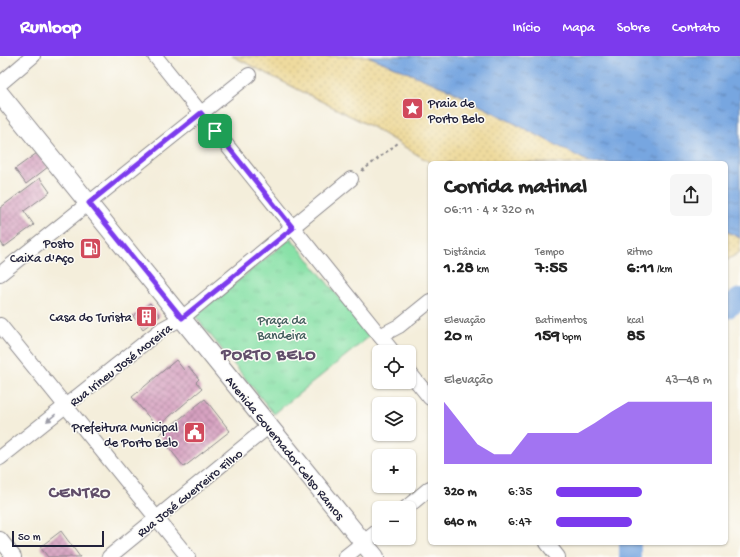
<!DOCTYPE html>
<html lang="pt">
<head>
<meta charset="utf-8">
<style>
  :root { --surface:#fff; --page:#f6f6f6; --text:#222; --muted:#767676; --accent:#7c3aed }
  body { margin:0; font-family:"Gochi Hand",sans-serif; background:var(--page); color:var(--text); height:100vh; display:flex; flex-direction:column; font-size:15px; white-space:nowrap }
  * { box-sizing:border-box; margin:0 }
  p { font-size:13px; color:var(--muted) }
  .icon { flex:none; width:22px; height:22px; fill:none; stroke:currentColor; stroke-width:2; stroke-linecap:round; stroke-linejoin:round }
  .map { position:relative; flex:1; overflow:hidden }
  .sheet { position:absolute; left:428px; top:105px; width:300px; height:384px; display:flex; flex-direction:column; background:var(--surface); border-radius:6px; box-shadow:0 1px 3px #0004 }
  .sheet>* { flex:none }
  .tools { position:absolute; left:372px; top:289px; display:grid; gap:8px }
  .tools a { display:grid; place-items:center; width:44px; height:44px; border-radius:6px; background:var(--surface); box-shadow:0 1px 3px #0004; font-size:20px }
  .scale { position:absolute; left:12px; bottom:10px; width:92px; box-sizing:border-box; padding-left:4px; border:2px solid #22223b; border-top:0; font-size:11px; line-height:14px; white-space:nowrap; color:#22223b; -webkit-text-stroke:3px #fdfcf7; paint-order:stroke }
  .pin { position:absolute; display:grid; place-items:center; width:34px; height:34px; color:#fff; margin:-17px; border-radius:8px; box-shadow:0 2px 6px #0006 }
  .round { display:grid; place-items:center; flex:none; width:42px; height:42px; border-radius:6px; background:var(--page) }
  .summary { display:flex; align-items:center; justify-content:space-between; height:68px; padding:0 16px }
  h1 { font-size:22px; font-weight:800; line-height:30px }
  .figures { display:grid; grid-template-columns:repeat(3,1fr); gap:6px; height:68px; padding:4px 16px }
  .figures div { display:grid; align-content:center }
  .figures b { font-size:17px; font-weight:800 }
  .figures small { font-size:11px; font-weight:400 }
  .figures p { font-size:11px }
  .chart { height:112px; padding:8px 16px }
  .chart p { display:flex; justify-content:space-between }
  .chart svg { width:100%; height:72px; margin-top:4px; fill:var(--accent); opacity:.7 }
  ul { padding:0 16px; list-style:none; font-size:13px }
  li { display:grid; grid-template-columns:64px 48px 1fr; align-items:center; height:30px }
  li i { height:10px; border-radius:5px; background:var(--accent) }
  header { display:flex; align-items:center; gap:24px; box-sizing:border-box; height:56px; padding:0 20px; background:var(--accent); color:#fff }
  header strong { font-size:19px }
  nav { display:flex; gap:22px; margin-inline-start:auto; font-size:14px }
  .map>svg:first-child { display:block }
  .grass { fill:url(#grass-tufts); stroke:#558271 }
  .sand { fill:url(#sand-dots); stroke:#887e6c }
  .water { fill:url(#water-ripples); stroke:#4c648e }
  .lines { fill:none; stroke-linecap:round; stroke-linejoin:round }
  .river { stroke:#77a6e0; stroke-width:22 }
  .building { fill:url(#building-cross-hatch) }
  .minor-casing { stroke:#8b888b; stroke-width:16 }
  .major-casing { stroke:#8b888b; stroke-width:20 }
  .path { stroke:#8b888b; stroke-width:2; stroke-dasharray:3 3; stroke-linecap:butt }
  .minor { stroke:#fff; stroke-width:14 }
  .major { stroke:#fff; stroke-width:18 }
  .oneway { fill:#9c9ca7 }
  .route-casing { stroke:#fff; stroke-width:8 }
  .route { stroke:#7c3aed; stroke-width:5 }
  .labels { text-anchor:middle; stroke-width:3; stroke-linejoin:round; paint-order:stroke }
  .poi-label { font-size:13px; fill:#22223b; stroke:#fdfcf7; text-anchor:end }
  .park-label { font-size:13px; fill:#415b5b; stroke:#fdfcf7 }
  .street-label { font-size:13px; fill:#22223b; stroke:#fdfcf7 }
  .district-label { font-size:17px; font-weight:bold; letter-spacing:1px; fill:#614e6a; stroke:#fdfcf7 }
</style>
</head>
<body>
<header>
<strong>Runloop</strong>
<nav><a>Início</a><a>Mapa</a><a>Sobre</a><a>Contato</a></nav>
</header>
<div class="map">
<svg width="740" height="501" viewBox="0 0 740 501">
  <defs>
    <pattern id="grass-tufts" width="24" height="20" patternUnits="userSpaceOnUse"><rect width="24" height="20" fill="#88e1a7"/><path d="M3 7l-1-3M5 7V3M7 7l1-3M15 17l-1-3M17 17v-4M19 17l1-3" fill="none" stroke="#75c191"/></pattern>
    <pattern id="sand-dots" width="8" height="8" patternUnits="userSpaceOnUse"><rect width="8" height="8" fill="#eeda9e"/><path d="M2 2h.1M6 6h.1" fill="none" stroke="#ccbb89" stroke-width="1.8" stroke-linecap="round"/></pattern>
    <pattern id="water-ripples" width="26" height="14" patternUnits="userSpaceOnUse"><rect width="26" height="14" fill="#77a6e0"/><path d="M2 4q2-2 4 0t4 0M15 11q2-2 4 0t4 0" fill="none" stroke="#6187b7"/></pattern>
    <pattern id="building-cross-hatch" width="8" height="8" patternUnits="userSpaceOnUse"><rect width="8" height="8" fill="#d6a0c0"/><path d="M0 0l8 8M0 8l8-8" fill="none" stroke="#ad829d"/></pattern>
  </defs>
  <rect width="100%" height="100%" fill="#fdfcf7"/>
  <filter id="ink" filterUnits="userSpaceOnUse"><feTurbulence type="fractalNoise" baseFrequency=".025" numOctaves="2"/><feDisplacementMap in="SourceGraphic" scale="8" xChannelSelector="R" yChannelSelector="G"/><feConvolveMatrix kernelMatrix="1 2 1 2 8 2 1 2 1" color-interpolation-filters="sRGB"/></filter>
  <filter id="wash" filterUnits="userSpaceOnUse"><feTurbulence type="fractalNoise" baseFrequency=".012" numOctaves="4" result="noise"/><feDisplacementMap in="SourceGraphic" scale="16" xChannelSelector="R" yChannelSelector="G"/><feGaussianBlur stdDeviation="0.9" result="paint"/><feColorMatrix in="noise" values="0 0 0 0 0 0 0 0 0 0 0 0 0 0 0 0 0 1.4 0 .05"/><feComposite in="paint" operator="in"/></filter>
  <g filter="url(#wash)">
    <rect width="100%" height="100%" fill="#f4eedb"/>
    <path class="grass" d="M291 182 370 280 274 358 195 260Z"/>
    <g class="sand">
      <path d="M232 0H368L452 35 591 107H431L372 71Z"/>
      <path d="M726 175 740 182V196L726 205Z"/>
    </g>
    <path class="water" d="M368 0H740V182L726 175V107H591L452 35Z"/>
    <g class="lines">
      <g class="river">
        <path d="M726 252 740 243"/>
        <path d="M630 487V501"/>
      </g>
    </g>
    <g id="blocks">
      <g class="building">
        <path d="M37 97 48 111 26 128 15 113Z"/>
        <path d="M40 122 50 136 24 155 34 169 4 191 0 185V152Z"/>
        <path d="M150 247 160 260 143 273 133 260Z"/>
        <path d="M176 304 184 314 188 310 199 323 196 326 202 333 157 371 132 341Z"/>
        <path d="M205 343 230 375 184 411 159 379Z"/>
        <path d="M61 475 80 501H48L40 491Z"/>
      </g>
    </g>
  </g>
  <g filter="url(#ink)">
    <use href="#blocks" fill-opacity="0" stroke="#8b888b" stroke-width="1"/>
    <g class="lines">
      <defs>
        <g id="minor">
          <path d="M155 0 393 296"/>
          <path d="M0 28 33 0"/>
          <path d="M0 218 249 19"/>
          <path d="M0 269 188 501"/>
          <path d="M380 280 399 270 430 245"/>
          <path d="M409 316 430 342"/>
          <path d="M0 402 162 273 182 262 351 123"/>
          <path d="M406 452 430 432"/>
          <path d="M0 483 14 501"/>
          <path d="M547 487 558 501"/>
          <path d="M109 501 269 370"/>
          <path d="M345 501 379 474"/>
        </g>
        <path id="major" d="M0 38 375 501"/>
      </defs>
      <use href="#minor" class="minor-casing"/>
      <use href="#major" class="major-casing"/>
      <path class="path" d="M362 115 398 87"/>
      <use href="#minor" class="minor"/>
      <use href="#major" class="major"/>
    </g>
    <defs><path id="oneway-solid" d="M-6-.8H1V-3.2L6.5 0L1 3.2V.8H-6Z"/></defs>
    <use class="oneway" href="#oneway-solid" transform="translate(51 362) rotate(141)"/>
  </g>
  <g class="lines" filter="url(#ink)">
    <defs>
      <path id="route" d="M201 57 293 172 182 262 89 147Z"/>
    </defs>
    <use href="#route" class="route-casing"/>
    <use href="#route" class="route"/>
  </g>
  <defs>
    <symbol id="sight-square" viewBox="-11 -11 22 22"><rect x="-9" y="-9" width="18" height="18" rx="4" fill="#d1495b" stroke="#fdfcf7"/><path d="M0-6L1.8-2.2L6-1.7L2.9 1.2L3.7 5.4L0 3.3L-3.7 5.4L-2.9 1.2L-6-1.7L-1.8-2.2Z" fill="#fff"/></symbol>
    <symbol id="fuel-square" viewBox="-11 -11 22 22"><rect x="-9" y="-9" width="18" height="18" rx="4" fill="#d1495b" stroke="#fdfcf7"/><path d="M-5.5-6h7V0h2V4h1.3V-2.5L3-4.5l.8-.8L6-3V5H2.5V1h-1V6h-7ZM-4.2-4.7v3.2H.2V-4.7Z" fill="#fff"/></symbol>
    <symbol id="building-square" viewBox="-11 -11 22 22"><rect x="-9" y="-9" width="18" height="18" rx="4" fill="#d1495b" stroke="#fdfcf7"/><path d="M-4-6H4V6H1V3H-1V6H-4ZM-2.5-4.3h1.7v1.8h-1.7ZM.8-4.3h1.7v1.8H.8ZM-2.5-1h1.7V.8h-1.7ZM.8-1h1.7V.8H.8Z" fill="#fff"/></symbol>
    <symbol id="civic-square" viewBox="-11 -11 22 22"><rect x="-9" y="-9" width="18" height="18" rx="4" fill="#d1495b" stroke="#fdfcf7"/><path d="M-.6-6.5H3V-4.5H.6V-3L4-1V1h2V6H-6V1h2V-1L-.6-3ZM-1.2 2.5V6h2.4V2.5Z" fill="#fff"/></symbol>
  </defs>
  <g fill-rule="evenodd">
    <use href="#sight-square" x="400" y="40" width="25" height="25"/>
    <use href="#fuel-square" x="78" y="180" width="25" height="25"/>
    <use href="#building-square" x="134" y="248" width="25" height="25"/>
    <use href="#civic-square" x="182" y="364" width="25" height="25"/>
  </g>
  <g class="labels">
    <g class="poi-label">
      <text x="428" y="51" text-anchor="start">Praia de<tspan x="428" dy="15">Porto Belo</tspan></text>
      <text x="74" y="191">Posto<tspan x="74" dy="15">Caixa d'Aço</tspan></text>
      <text x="132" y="265">Casa do Turista</text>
      <text x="178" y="375">Prefeitura Municipal<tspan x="178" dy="15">de Porto Belo</tspan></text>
    </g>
    <g class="park-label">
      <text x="282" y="268">Praça da<tspan x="282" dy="15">Bandeira</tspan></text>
    </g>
    <g class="street-label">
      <text transform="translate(120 308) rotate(-38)" y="5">Rua Irineu José Moreira</text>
      <text transform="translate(286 391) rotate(51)" y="5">Avenida Governador Celso Ramos</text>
      <text transform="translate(189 436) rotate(-39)" y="5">Rua José Guerreiro Filho</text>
    </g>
    <g class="district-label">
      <text x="269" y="303">PORTO BELO</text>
      <text x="80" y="441">CENTRO</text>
    </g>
  </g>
</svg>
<div class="tools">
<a><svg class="icon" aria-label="locate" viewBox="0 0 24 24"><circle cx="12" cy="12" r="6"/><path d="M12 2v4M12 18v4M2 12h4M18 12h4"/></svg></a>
<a><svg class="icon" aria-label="layers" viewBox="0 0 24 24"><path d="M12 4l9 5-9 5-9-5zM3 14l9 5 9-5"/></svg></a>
<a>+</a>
<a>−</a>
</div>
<div class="scale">50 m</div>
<div class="pin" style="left:215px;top:75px;background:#1e9e55"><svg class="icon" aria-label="arrive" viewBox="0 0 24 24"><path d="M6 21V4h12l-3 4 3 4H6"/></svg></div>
<section class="sheet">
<div class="summary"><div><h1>Corrida matinal</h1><p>06:11 · 4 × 320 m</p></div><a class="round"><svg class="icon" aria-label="share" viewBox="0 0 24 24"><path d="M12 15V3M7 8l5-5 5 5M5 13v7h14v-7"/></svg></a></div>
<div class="figures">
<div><p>Distância</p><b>1.28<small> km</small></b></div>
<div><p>Tempo</p><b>7:55</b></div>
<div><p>Ritmo</p><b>6:11<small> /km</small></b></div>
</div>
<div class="figures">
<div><p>Elevação</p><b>20<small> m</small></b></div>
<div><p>Batimentos</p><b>159<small> bpm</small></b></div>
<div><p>kcal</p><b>85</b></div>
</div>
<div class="chart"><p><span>Elevação</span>43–48 m</p>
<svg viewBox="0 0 160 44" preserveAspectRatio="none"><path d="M0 44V6L10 19L20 32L30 38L40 38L50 25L60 25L70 25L80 25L90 19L100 12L110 6L120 6L130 6L140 6L150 6L160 6V44z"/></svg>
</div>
<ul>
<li><b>320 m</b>6:35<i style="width:55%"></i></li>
<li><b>640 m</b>6:47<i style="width:49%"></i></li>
</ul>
</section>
</div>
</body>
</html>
